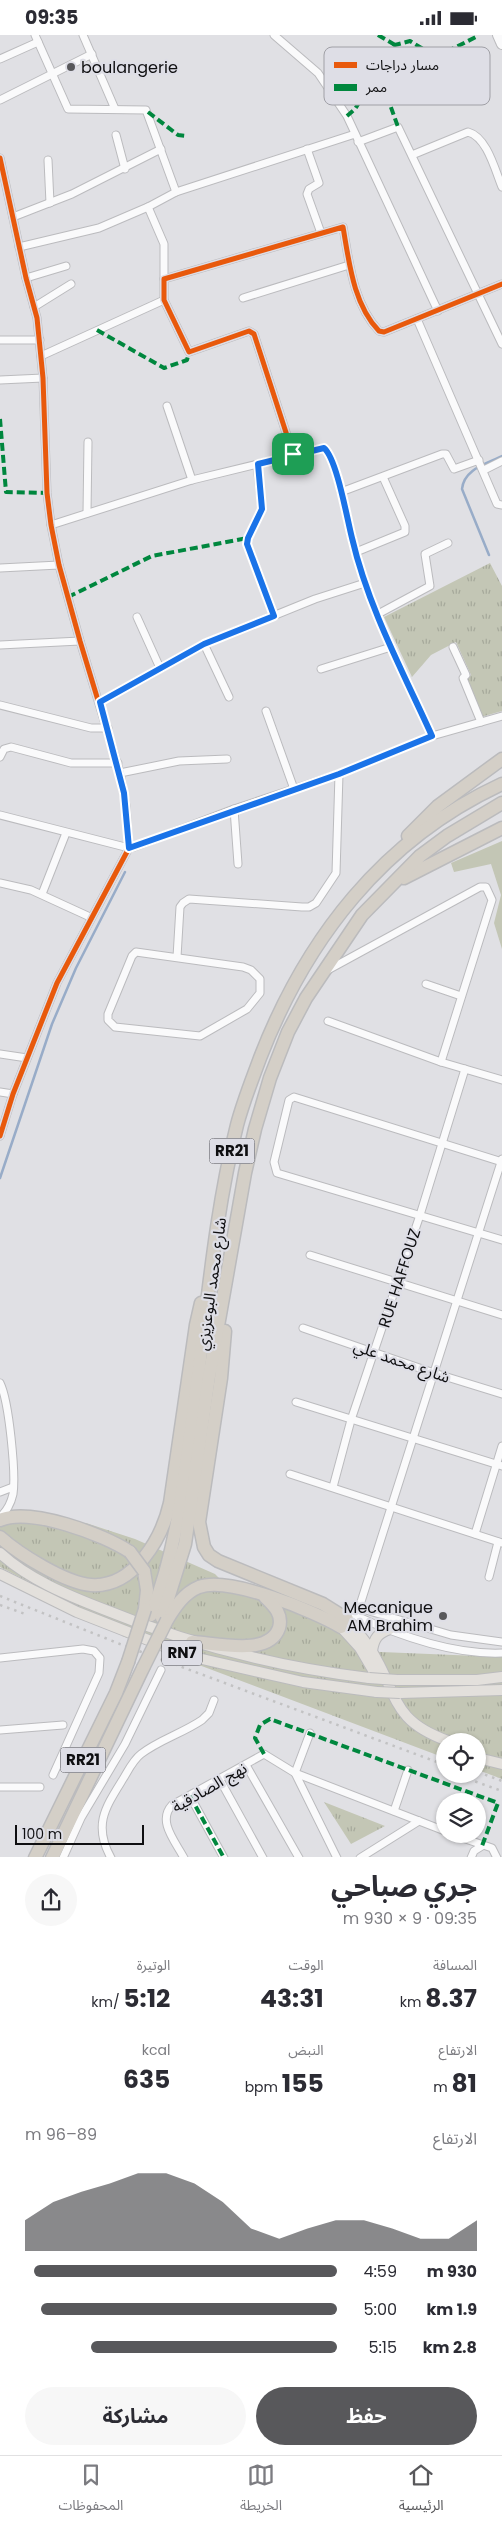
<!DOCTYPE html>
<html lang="ar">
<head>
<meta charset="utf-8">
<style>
  :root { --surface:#fff; --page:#f7f7f7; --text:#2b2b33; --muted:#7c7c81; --line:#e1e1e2; --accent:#58585b }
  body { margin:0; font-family:Poppins,"Noto Sans Arabic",sans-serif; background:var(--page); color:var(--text); direction:rtl; height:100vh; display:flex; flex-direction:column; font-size:19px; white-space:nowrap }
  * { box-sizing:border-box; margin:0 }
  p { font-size:16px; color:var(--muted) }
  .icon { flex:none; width:28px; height:28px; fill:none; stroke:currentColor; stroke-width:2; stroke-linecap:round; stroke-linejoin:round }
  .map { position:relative; height:1822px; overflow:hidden; direction:ltr }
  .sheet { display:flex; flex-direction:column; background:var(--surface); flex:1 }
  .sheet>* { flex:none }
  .buttons { position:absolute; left:436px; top:1698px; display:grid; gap:10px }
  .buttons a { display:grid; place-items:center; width:50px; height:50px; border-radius:50%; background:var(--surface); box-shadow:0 1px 4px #0004; font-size:25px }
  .scale { position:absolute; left:15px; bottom:12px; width:129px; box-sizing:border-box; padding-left:5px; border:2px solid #0f0f11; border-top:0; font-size:14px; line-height:18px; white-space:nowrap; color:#0f0f11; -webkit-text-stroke:4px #dedee6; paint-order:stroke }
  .pin { position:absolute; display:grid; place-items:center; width:42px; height:42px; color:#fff; margin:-21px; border-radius:10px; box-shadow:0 2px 8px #0006 }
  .round { display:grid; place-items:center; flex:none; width:52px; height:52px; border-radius:26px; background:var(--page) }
  .summary { display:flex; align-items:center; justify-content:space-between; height:85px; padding:0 25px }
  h1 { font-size:28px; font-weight:700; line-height:38px }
  .stats { display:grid; grid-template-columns:repeat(3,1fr); gap:8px; height:85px; padding:5px 25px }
  .stats div { display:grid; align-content:center }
  .stats b { font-size:25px; font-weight:700 }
  .stats small { font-size:14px; font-weight:400 }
  .stats p { font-size:14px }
  .chart { height:140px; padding:10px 25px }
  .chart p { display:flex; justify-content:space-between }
  .chart svg { width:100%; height:90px; margin-top:5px; fill:var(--accent); opacity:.7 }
  .cta { display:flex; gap:10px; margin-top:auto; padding:10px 25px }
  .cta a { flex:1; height:58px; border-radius:30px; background:var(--accent); color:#fff; font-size:20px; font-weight:700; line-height:58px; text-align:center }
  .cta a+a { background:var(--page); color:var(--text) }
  ul { padding:0 25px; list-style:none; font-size:16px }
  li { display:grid; grid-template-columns:80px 60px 1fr; align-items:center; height:38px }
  li i { height:12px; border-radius:6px; background:var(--accent) }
  .status { display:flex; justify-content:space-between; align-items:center; height:35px; padding:0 25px; background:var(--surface); direction:ltr }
  .status svg { height:14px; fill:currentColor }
  .tab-bar { display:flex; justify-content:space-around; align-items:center; height:70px; border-top:1px solid var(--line); background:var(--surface); font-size:14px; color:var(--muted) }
  .tab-bar a { display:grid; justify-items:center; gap:2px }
  .tab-bar .on { color:var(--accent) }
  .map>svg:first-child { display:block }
  .grass { fill:url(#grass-tufts) }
  .pitch { fill:#c3c6b5 }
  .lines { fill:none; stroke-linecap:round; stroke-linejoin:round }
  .stream { stroke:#98acc8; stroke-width:2.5 }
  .minor-casing { stroke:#bbbbbe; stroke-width:9 }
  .secondary-casing { stroke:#bbbbbe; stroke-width:12 }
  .primary-casing { stroke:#bbbbbd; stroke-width:12 }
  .motorway-casing { stroke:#bbbbbd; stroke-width:15 }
  .minor { stroke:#fafafb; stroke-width:7 }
  .secondary { stroke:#fafafb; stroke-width:10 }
  .primary { stroke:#e3e0dc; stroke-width:10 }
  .motorway { stroke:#d4cfc7; stroke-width:12 }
  .rail { stroke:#c2c2c3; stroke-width:2.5; stroke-dasharray:2.5 5; stroke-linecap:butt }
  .primary-bridge-casing { stroke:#bbbbbd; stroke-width:12; stroke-linecap:butt }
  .motorway-bridge-casing { stroke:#bbbbbd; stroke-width:15; stroke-linecap:butt }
  .primary-bridge { stroke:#e3e0dc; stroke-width:10 }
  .motorway-bridge { stroke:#d4cfc7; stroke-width:12 }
  .quiet { stroke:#00873e; stroke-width:4; stroke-dasharray:8 4; stroke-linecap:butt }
  .cycleway-casing { stroke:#dedee6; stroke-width:8 }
  .cycleway { stroke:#e8590c; stroke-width:5 }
  .route-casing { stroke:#fff; stroke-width:10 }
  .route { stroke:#1a73e8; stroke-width:6 }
  .poi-dot { fill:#58585b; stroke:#dedee6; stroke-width:2 }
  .labels { text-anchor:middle; stroke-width:4.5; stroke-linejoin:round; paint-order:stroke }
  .shield { fill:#dedee6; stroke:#4d4d51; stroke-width:1 }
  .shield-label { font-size:15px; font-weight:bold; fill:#0f0f11 }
  .poi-label { font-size:16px; fill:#0f0f11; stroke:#dedee6; text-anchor:start }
  .street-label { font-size:16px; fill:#0f0f11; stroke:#dedee6 }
  .key { fill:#dedee6; stroke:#a0a0a6; stroke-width:1 }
  .key-label { font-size:14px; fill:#0f0f11 }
</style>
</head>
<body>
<div class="status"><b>09:35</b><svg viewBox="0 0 49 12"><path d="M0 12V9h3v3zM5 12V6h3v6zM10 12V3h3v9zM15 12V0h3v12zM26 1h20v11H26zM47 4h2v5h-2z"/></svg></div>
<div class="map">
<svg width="502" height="1823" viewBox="0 0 502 1823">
  <defs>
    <pattern id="grass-tufts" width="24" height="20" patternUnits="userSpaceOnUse" patternTransform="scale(1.25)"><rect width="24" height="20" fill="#c3c6b5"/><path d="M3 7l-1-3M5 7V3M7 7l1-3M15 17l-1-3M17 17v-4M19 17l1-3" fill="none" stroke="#a6a99b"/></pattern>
  </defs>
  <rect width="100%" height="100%" fill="#e0e0e4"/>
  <g class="grass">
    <path d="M490 528 502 551V676L481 682 466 644 471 640 456 607 431 620 412 642 384 582Z"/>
    <path d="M0 1477 49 1487 86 1488 135 1504 215 1539 228 1552 329 1590 341 1599 357 1616 502 1622V1744L478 1735V1706H445V1723L122 1601 127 1592 78 1572 0 1532Z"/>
    <path d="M324 1767 385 1791 351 1809Z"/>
  </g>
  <path class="pitch" d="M502 806V914L494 888 501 860 491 829 454 837 451 828Z"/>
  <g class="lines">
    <g class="stream">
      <path d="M489 520 462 454C464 434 486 429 502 421"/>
      <path d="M0 1143 52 989 76 933 125 837"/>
    </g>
    <defs>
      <g id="minor">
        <path d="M35 0 68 74 146 75 176 157"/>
        <path d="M83 0 115 74"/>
        <path d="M274 0 318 38 347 81 438 276"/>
        <path d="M0 24 38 7"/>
        <path d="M0 65 92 19"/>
        <path d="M116 100 125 134"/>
        <path d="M358 107 398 92 502 309"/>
        <path d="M307 114 319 148 309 154 307 159 321 198"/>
        <path d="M412 120 468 97C487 102 495 135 502 152"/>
        <path d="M0 123 26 243 37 283 43 343 47 458 51 490 59 530 80 606 120 738 126 771 129 813 57 948 13 1059 0 1101"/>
        <path d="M48 125 50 168"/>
        <path d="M148 172 164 209V244"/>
        <path d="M13 182 72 159 161 114"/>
        <path d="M19 212 99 193 148 172 176 157 355 99"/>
        <path d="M26 243 66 231"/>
        <path d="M243 263 349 230"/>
        <path d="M34 272 71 249"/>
        <path d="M417 284 497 469 502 470"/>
        <path d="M0 305H40"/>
        <path d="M41 321 164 265"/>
        <path d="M0 345 43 343"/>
        <path d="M167 371 192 445"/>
        <path d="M293 419 254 299 249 296 189 317 164 265V244L343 192C349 226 353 269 379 296L384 297 502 249"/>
        <path d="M257 429 262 474 248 503 247 509 274 581"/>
        <path d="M484 435 502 426"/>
        <path d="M341 457 442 419H446L454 434 479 425"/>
        <path d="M87 478 88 407"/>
        <path d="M51 490 192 445 324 413C337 424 347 484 352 503 368 572 403 637 432 701"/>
        <path d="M356 517 405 497V491L383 442"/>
        <path d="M0 533 59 530"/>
        <path d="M378 579 430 551 425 519 448 508"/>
        <path d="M137 582 160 633"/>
        <path d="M204 609 229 662"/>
        <path d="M0 610 80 606"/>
        <path d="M453 612 466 640 463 643 481 687"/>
        <path d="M321 634 391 612"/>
        <path d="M100 667 204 609 315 564 365 548"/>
        <path d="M0 670 91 693H108"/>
        <path d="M266 676 294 754"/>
        <path d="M0 722 4 714 11 712 71 728H118"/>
        <path d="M120 738 179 726 227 724"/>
        <path d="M234 774 238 829"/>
        <path d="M0 780 129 813 134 812 234 774 339 739 432 701 502 681"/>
        <path d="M0 848 31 855 90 882"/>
        <path d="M42 859 66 798"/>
        <path d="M136 917 243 932 251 935 260 944V958L247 974 200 1001 115 992 108 985V979L132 921Z"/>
        <path d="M177 922 180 872 183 868 189 864 302 872H309L316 868 336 838 339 739"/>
        <path d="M326 936 480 852H486L492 865 441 1027"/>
        <path d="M426 949 461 961"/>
        <path d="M328 986 441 1027 502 1045"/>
        <path d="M0 1019 27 1023"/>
        <path d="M0 1057 13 1059"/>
        <path d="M502 1127 294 1062 289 1065 274 1127 277 1138 502 1205"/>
        <path d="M310 1220 502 1280"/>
        <path d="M303 1293 434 1338 502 1359"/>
        <path d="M0 1348C9 1366 16 1438 13 1459 11 1468 7 1476 0 1482"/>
        <path d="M296 1367 502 1431"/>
        <path d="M290 1439 502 1508"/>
        <path d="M333 1452 351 1385 420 1180 465 1034"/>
        <path d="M0 1457 13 1452"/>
        <path d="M475 1499 502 1411"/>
        <path d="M489 1542 498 1507"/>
        <path d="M359 1573 451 1600 502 1607"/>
        <path d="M352 1579C397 1600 451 1620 502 1618"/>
        <path d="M346 1586 359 1573 502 1124"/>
        <path d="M0 1623 83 1614 94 1616 100 1623 99 1638 53 1740"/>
        <path d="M0 1695 63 1690"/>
        <path d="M310 1698 295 1738 337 1823"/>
        <path d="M246 1730 299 1823"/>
        <path d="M220 1745 263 1823"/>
        <path d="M0 1752H40"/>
        <path d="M190 1761 224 1823"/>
        <path d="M394 1776 408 1735"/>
        <path d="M451 1799 492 1813 497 1823"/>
        <path d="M63 1823 81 1783 125 1709 161 1635"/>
        <path d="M111 1823C93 1790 105 1773 123 1744 128 1736 133 1725 141 1719 159 1705 183 1698 202 1685L209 1678 214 1665"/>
        <path d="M184 1823C175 1806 157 1786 172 1770L264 1719 295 1738 445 1796"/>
        <path d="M360 1823 419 1786"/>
        <path d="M471 1823 474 1816 482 1811"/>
      </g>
      <path id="secondary" d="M498 0 502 9"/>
      <g id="primary">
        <path d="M0 1518C28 1544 67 1560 103 1574 191 1610 275 1632 369 1643"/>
        <path d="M0 1539 77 1577 189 1621 303 1647 377 1657"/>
        <path d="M347 1584C355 1594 364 1604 371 1615 399 1660 390 1685 448 1706"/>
        <path d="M341 1592 360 1613 377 1642"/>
        <path d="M372 1616C374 1603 378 1598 390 1594"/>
        <path d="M397 1645H477L502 1642"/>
        <path d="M400 1658 502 1655"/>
        <path d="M478 1723 502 1729"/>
      </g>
      <g id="motorway">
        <path d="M408 801 438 771 502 724"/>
        <path d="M404 843 502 793"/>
        <path d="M225 1296 221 1343 199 1487 204 1512 209 1520 218 1526 323 1569 347 1584"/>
        <path d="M0 1485C30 1472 103 1499 130 1517"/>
        <path d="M0 1502C19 1519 65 1548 91 1550 134 1553 162 1503 170 1468L196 1290 201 1268"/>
        <path d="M144 1536 147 1555 145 1574"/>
        <path d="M151 1580C178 1511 184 1444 194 1371 207 1278 214 1181 237 1090 243 1067 252 1045 260 1023 306 904 383 804 502 749"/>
        <path d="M162 1583 185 1509 209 1342 245 1138 255 1094 270 1043 288 997 306 963 362 880 420 821 447 801 502 768"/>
        <path d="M167 1585C175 1572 184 1558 199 1552 229 1541 314 1576 341 1592"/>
        <path d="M192 1607C216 1608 269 1622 279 1593 283 1579 274 1571 265 1562"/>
        <path d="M35 1823 116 1658 128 1627"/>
        <path d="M52 1823 143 1633"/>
      </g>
    </defs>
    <use href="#minor" class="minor-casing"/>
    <use href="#secondary" class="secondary-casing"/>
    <use href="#primary" class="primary-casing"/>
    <use href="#motorway" class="motorway-casing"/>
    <use href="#minor" class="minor"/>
    <use href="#secondary" class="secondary"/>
    <use href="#primary" class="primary"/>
    <use href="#motorway" class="motorway"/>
    <g class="rail">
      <path d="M0 1561 120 1609 445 1730"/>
      <path d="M0 1570 28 1580"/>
      <path d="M478 1737 502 1746"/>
      <path d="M454 1739 502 1756"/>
    </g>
    <defs>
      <g id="primary-bridge">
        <path d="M369 1643 397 1645"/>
        <path d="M377 1657 400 1658"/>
      </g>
      <g id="motorway-bridge">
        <path d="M130 1517 144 1536"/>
        <path d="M128 1627 145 1574"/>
        <path d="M143 1633 167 1585"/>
      </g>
    </defs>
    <use href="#primary-bridge" class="primary-bridge-casing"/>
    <use href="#motorway-bridge" class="motorway-bridge-casing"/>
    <use href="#primary-bridge" class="primary-bridge"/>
    <use href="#motorway-bridge" class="motorway-bridge"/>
    <g class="quiet">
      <path d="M378 0 395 10"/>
      <path d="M436 22 476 2"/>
      <path d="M148 77 178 100 187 101"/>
      <path d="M347 81 355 74 395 10 410 6 436 22 389 44 383 50 398 92"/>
      <path d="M97 295 164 333 187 325 189 317"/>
      <path d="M0 384 6 457 47 458"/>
      <path d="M68 562 152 521 248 503"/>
      <path d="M264 1719 255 1703 260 1690 270 1684 498 1768 482 1811"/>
      <path d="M190 1761 224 1823"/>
    </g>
    <defs>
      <g id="cycleway">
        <path d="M0 123 26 243 37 283 43 343 47 458 51 490 59 530 80 606 120 738 126 771 129 813 57 948 13 1059 0 1101"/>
        <path d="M293 419 254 299 249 296 189 317 164 265V244L343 192C349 226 353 269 379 296L384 297 502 249"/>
      </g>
    </defs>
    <use href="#cycleway" class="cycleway-casing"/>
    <use href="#cycleway" class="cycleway"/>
  </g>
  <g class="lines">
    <defs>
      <path id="route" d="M324 413C337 424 347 484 352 503 368 572 403 637 432 701L339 739 129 813 124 758 100 667 204 609 274 581 247 509 248 503 262 474 258 429Z"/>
    </defs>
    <use href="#route" class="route-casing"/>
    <use href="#route" class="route"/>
  </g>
  <g class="poi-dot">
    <circle cx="71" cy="32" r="5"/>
    <circle cx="443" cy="1581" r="5"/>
  </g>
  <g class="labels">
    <g class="shield">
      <rect x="209.5" y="1103.5" width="45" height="25" rx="4"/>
      <rect x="162" y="1605.5" width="40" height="25" rx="4"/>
      <rect x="60.5" y="1712.5" width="45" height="25" rx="4"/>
    </g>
    <g class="shield-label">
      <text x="232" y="1121">RR21</text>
      <text x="182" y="1623">RN7</text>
      <text x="83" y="1730">RR21</text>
    </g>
    <g class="poi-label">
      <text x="81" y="38">boulangerie</text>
      <text x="433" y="1578" text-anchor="end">Mecanique<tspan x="433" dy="18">AM Brahim</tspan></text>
    </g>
    <g class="street-label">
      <text transform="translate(399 1243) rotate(-72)" y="6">RUE HAFFOUZ</text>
      <text transform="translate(211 1249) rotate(-82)" y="6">شارع محمد البوعزيزي</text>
      <text transform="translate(402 1326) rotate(19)" y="6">شارع محمد علي</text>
      <text transform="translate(209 1752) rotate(-30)" y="6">نهج الصادقية</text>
    </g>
  </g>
  <rect x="324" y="12" width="166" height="58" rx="8" class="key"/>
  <rect x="334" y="27" width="23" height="6" fill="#e8590c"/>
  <rect x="334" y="49" width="23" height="7" fill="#00873e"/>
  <g class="key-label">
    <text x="366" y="35">مسار دراجات</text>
    <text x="366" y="57">ممر</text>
  </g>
</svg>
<div class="buttons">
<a><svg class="icon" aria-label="locate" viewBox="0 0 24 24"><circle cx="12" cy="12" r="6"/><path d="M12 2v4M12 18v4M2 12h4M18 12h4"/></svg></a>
<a><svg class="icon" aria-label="layers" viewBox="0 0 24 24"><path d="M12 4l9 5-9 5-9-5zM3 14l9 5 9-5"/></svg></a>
</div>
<div class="scale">100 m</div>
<div class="pin" style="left:293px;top:419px;background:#1e9e55"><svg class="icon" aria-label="arrive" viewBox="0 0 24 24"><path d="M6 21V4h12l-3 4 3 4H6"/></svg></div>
</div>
<section class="sheet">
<div class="summary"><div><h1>جري صباحي</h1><p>09:35 · 9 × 930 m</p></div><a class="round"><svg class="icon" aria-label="share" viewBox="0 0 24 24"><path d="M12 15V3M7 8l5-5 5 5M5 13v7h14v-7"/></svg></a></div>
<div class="stats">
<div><p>المسافة</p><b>8.37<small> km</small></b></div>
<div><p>الوقت</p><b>43:31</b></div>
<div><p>الوتيرة</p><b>5:12<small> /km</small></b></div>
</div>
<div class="stats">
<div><p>الارتفاع</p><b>81<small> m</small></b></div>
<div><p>النبض</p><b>155<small> bpm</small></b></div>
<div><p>kcal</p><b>635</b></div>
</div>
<div class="chart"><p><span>الارتفاع</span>89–96 m</p>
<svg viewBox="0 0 160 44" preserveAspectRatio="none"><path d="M0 44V29L10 20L20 15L30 11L40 6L50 6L60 11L70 20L80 33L90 38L100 33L110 29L120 29L130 33L140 38L150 38L160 29V44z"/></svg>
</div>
<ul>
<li><b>930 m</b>4:59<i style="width:97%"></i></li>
<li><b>1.9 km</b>5:00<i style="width:95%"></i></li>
<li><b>2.8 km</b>5:15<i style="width:79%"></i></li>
</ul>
<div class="cta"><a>حفظ</a><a>مشاركة</a></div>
</section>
<nav class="tab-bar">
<a class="on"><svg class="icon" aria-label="home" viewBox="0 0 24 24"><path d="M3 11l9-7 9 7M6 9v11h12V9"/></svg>الرئيسية</a>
<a><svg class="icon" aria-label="map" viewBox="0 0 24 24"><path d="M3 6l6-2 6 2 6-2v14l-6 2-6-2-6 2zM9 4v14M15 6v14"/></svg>الخريطة</a>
<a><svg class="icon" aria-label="saved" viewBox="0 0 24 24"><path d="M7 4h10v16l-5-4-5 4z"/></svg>المحفوظات</a>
</nav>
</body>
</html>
